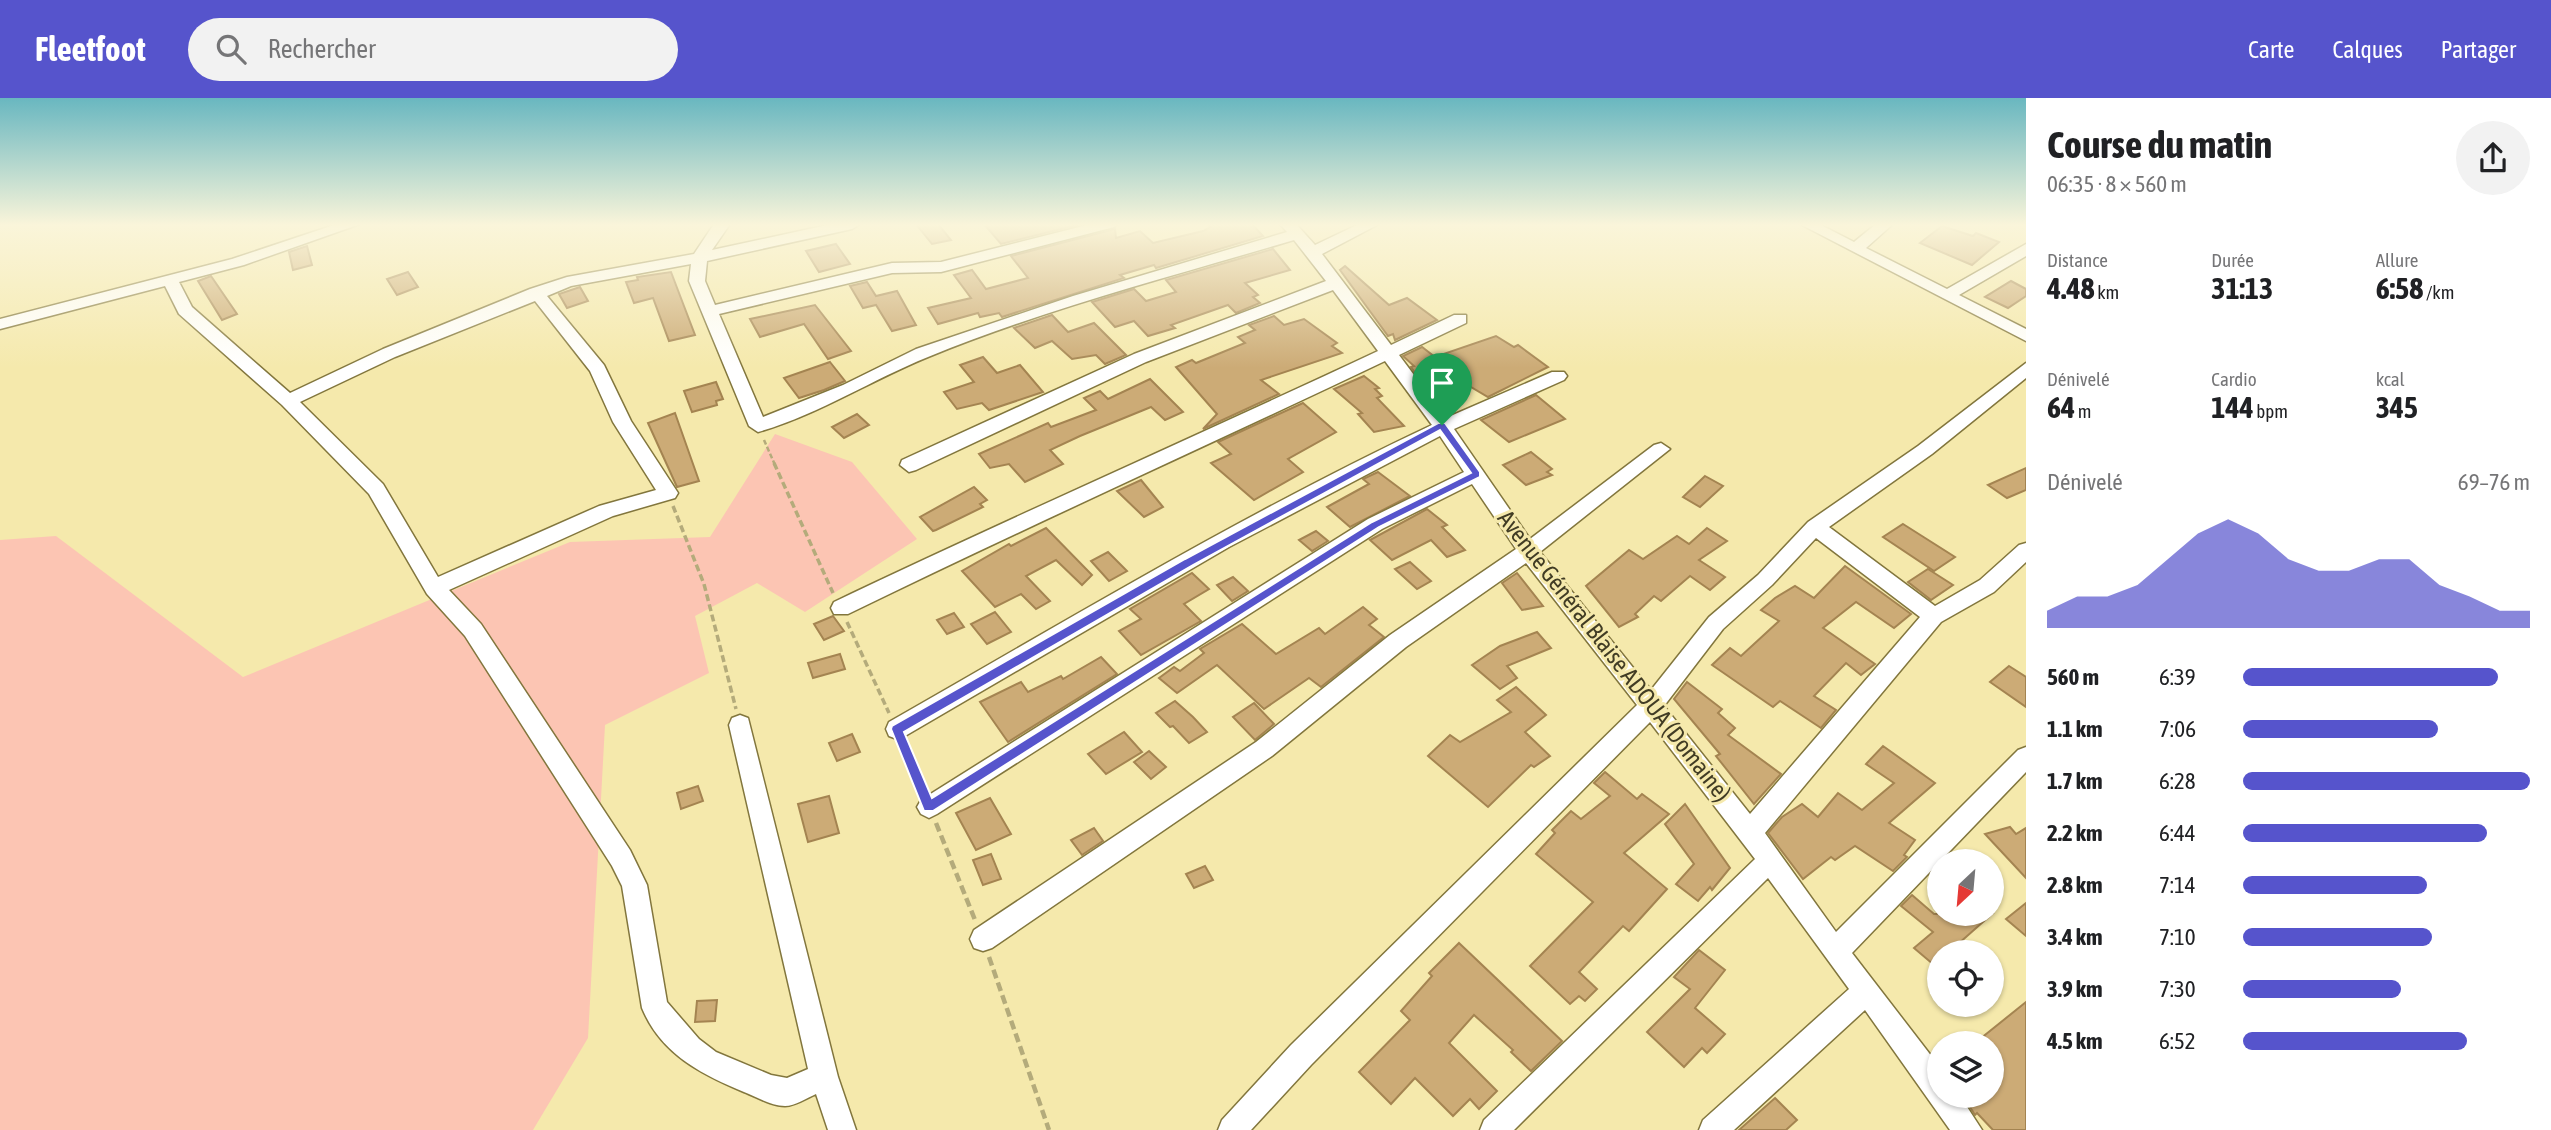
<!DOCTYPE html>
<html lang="fr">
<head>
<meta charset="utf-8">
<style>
  :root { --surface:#fff; --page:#f2f2f2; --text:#202124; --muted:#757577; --accent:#5654cc }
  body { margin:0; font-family:"Asap Condensed",sans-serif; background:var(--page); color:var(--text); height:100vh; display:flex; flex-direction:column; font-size:26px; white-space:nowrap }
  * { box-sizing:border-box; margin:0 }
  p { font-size:23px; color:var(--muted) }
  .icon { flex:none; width:38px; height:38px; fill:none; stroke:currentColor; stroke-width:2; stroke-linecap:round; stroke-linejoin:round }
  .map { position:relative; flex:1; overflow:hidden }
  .drawer { display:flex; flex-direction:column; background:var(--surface); width:525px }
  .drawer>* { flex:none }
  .needle { width:46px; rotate:206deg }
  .tools { position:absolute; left:1927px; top:751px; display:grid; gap:14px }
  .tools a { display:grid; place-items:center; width:77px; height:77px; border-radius:50%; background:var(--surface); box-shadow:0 2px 5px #0004; font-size:35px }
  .pin { position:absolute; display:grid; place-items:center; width:60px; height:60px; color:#fff; margin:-72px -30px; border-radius:50% 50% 50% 0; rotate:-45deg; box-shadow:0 0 7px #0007 }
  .pin .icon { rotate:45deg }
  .round { display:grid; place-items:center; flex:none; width:74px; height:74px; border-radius:37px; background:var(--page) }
  .headline { display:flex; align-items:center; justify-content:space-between; height:119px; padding:0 21px }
  h1 { font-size:38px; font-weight:700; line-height:52px }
  .stats { display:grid; grid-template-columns:repeat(3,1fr); gap:10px; height:119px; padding:7px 21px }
  .stats div { display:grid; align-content:center }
  .stats b { font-size:30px; font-weight:700 }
  .stats small { font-size:19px; font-weight:400 }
  .stats p { font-size:19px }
  .chart { height:196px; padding:14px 21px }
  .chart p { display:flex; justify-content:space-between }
  .chart svg { width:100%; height:126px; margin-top:7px; fill:var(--accent); opacity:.7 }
  ul { padding:0 21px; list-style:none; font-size:23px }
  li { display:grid; grid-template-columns:112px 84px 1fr; align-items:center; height:52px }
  li i { height:18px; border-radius:9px; background:var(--accent) }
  header { display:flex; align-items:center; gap:42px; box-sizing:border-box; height:98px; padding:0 35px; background:var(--accent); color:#fff }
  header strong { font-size:33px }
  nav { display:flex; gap:38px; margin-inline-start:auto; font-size:24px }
  .search { width:490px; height:63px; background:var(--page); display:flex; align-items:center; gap:18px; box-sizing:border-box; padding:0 24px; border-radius:38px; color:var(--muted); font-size:26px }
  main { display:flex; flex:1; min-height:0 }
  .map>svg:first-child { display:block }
  .green { fill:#fcc5b3 }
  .building { fill:#ccab76; stroke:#a48451; stroke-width:2 }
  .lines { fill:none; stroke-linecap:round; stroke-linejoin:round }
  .minor-casing { stroke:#82763d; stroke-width:3 }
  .path-far2 { stroke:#b4ab7b; stroke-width:2.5; stroke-dasharray:5 2.5; stroke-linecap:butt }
  .path-far1 { stroke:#b4ab7b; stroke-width:3.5; stroke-dasharray:7 3.5; stroke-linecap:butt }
  .path { stroke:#b4ab7b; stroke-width:4.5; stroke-dasharray:9 4.5; stroke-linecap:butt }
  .minor { fill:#fff; fill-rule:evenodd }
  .route { fill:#5654cc; stroke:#fff; stroke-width:2; fill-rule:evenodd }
  .labels { text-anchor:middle; stroke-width:6; stroke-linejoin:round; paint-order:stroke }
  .street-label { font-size:24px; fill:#413c24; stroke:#f5e9ac }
</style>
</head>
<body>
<header>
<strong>Fleetfoot</strong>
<div class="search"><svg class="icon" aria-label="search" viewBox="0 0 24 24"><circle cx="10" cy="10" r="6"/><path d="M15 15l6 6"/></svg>Rechercher</div>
<nav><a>Carte</a><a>Calques</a><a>Partager</a></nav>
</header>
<main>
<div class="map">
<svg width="2026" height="1032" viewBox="0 0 2026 1032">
  <rect width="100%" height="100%" fill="#f5e9ac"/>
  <path class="green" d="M775 336 852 364 917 441 805 514 757 485 695 518 709 575 605 627 588 940 533 1032H0V442L56 438 243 579 570 444 710 439Z"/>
  <g class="building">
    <path d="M916 126H938L951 142 932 146Z"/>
    <path d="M984 126H1081L1001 146Z"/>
    <path d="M1207 126H1252L1263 138 1156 170 1154 167 1120 177 1124 180 1002 219 999 215 980 219 978 215 938 226 928 210 971 200 954 177 972 172 986 191 1028 180 1011 158 1115 131 1116 140 1140 133 1153 145 1203 133 1210 129Z"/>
    <path d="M1942 128 1973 138 1976 135 1999 144 1972 167 1920 145Z"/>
    <path d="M836 146 850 166 819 174 806 153Z"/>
    <path d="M307 148 312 167 293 172 289 154Z"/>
    <path d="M1273 151 1290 172 1245 185 1258 197 1253 199 1260 205 1236 215 1228 207 1171 227 1175 230 1148 238 1134 223 1115 229 1092 204 1134 191 1146 203 1176 194 1166 182Z"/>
    <path d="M1345 168 1389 207 1407 200 1437 222 1395 242 1393 236 1388 238 1340 172Z"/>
    <path d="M408 174 418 189 397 197 387 181Z"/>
    <path d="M671 174 695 237 669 243 653 200 634 205 626 184 638 182 637 179Z"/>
    <path d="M211 178 237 216 222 222 198 183Z"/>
    <path d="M2011 183 2026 191V198L2008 210 1985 199Z"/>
    <path d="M867 184 876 198 897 193 916 227 892 233 876 207 863 210 850 188Z"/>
    <path d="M580 189 588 203 567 210 559 196Z"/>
    <path d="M815 207 851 253 828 261 804 226 760 239 750 221Z"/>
    <path d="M1052 217 1068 234 1094 225 1126 257 1105 266 1096 257 1072 261 1052 243 1035 250 1014 230Z"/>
    <path d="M1274 218 1284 227 1304 221 1337 245 1332 248 1342 255 1261 282 1279 296 1203 331 1217 316 1176 269 1192 262 1196 265 1245 245 1238 239 1255 232 1249 227Z"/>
    <path d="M1496 238 1514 249 1518 247 1548 269 1488 299 1449 276 1422 284 1411 269 1414 268 1403 258 1422 249 1435 259Z"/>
    <path d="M983 259 997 275 1020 267 1043 294 989 312 982 305 957 311 944 294 974 284 960 267Z"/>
    <path d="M830 264 845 283 824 292 799 300 784 280Z"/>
    <path d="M1364 278 1379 290 1375 291 1382 298 1377 300 1404 328 1374 334 1358 316 1362 315 1334 291Z"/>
    <path d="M1150 281 1183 314 1165 322 1151 309 1080 338 1050 352 1063 366 1025 384 1009 366 990 370 979 356 1048 325 1051 329 1096 312 1084 300 1100 293 1108 301Z"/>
    <path d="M716 284 723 301 716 303 717 307 692 314 684 293Z"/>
    <path d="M1536 297 1565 321 1509 344 1481 322Z"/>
    <path d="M1303 305 1336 334 1288 361 1303 374 1254 402 1211 365 1231 356 1218 344Z"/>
    <path d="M675 315 699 383 677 389 648 325Z"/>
    <path d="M857 316 869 327 844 340 832 329Z"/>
    <path d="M1531 354 1552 371 1547 374 1552 377 1526 387 1503 367Z"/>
    <path d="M2026 370V392L2007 400 1988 387Z"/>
    <path d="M1378 374 1410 398 1350 429 1327 409 1369 386 1363 381Z"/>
    <path d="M1705 378 1723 388 1700 409 1683 399Z"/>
    <path d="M1141 382 1163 409 1144 419 1117 393Z"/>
    <path d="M974 389 987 402 980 406 983 409 936 432 933 433 920 419Z"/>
    <path d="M1427 411 1447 427 1442 429 1465 452 1447 459 1431 442 1392 462 1370 442Z"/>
    <path d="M1903 426 1955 459 1934 473 1883 439Z"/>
    <path d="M1046 430 1092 477 1082 487 1056 462 1026 478 1050 503 1036 511 1021 496 995 509 962 473 1009 446 1011 448Z"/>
    <path d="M1707 430 1727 443 1699 462 1725 479 1710 492 1690 478 1661 503 1654 498 1635 516 1638 519 1619 529 1586 488 1629 452 1643 461 1677 438 1689 446Z"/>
    <path d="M1316 433 1328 443 1312 453 1299 442Z"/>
    <path d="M1108 454 1127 473 1109 483 1091 463Z"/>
    <path d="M1410 464 1431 483 1417 491 1395 471Z"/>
    <path d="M1845 468 1911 516 1894 530 1856 504 1823 530 1875 566 1861 577 1846 565 1814 598 1836 612 1821 630 1780 603 1773 609 1712 567 1730 550 1741 558 1779 523 1761 512 1775 500 1795 488 1814 500Z"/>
    <path d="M1928 471 1953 487 1931 502 1908 484Z"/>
    <path d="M1192 475 1209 491 1184 506 1201 523 1141 557 1119 533 1141 521 1130 511Z"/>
    <path d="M1517 475 1543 508 1522 512 1502 485Z"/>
    <path d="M1233 479 1248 493 1232 503 1217 487Z"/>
    <path d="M1363 509 1377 521 1369 527 1384 539 1321 589 1309 580 1264 611 1217 567 1177 595 1159 580 1174 569 1180 573 1204 555 1200 551 1242 526 1276 556 1319 530 1325 536Z"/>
    <path d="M995 514 1011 534 987 546 971 526Z"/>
    <path d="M954 515 964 529 947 536 937 522Z"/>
    <path d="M833 518 844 533 824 542 814 526Z"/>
    <path d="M1537 534 1551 550 1507 568 1517 580 1500 591 1472 567 1500 548Z"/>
    <path d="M840 556 845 571 813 580 808 565Z"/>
    <path d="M1101 559 1117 576 1008 644 980 604 1021 584 1028 594 1061 578 1063 581Z"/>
    <path d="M2009 568 2026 579V609L1990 584Z"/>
    <path d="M1687 584 1722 611 1718 615 1735 630 1728 637 1781 676 1754 706 1716 658 1720 656 1674 601Z"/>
    <path d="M1516 589 1546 617 1525 634 1550 658 1534 669 1531 667 1488 709 1428 658 1450 637 1460 644 1511 614 1497 602Z"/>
    <path d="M1175 603 1193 619 1207 634 1189 645 1173 628 1170 629 1156 615Z"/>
    <path d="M1254 605 1274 626 1255 642 1233 619Z"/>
    <path d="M1124 634 1142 654 1106 676 1088 656Z"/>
    <path d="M852 636 860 654 837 663 829 645Z"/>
    <path d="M1883 648 1935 685 1889 725 1915 742 1904 757 1907 759 1893 773 1855 748 1835 762 1831 759 1803 781 1768 735 1782 719 1802 706 1818 719 1838 695 1862 712 1894 685 1866 666Z"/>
    <path d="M1149 653 1166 669 1151 681 1134 664Z"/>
    <path d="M1605 674 1637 701 1642 696 1669 716 1624 755 1667 791 1629 833 1623 828 1579 874 1597 891 1585 903 1579 898 1570 906 1530 868 1593 804 1536 756 1555 735 1552 732 1571 713 1581 721 1610 698 1594 685Z"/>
    <path d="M698 688 703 703 681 711 677 695Z"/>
    <path d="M829 698 839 735 808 744 798 706Z"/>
    <path d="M990 700 1011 736 976 752 956 715Z"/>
    <path d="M1685 706 1730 770 1712 792 1710 789 1698 803 1676 786 1694 766 1665 726Z"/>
    <path d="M2010 729 2016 736 2026 730V780L1985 736Z"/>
    <path d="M1094 730 1103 743 1082 757 1071 742Z"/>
    <path d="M991 756 1001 781 983 787 973 762Z"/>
    <path d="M1205 768 1213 782 1194 790 1186 776Z"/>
    <path d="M1912 797 1934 816H1992L1949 854H1939V863L1934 867 1914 850 1933 834 1901 808Z"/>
    <path d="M2026 805V838L2006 821Z"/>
    <path d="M1459 845 1562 943 1531 973 1511 954 1513 952 1474 917 1449 945 1497 993 1479 1011 1470 1001 1453 1018 1415 980 1391 1006 1359 974 1410 922 1401 913 1432 878 1429 875Z"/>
    <path d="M1699 852 1725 872 1695 910 1725 936 1707 955 1702 950 1684 969 1647 934 1690 891 1674 879Z"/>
    <path d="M717 902 715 923 695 924 697 903Z"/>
    <path d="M2026 904V1032H1993L1977 1015 1975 1017 1963 998H1992V945H1975Z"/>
    <path d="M1775 1000 1797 1022 1786 1032H1739Z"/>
  </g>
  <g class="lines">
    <defs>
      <g id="minor">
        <path d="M337 126H360L244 167 179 184 192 209 290 295 383 251 530 191 567 179 694 156 714 126H730L712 152 832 126H860L852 131 707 163 705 183 715 207 892 165 941 164 1091 126H1117L1114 129 941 174 892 175 719 216 763 319 843 287 916 251 1073 198 1287 134 1280 126H1296L1315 147 1359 126H1379L1322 156 1391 247 1454 217H1466V225L1399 257 1446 320 1552 274H1564L1567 278 1564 282 1454 331 1530 441 1654 347 1661 345 1670 351 1540 454 1651 592 1709 519 1758 477 1808 424 1918 348 2026 265V280L1932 356 1829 429 1935 508 1980 482 2019 447 2026 445V464L1994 494 1941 524 1765 735 1836 834 2018 652 2026 649V674L1852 855 1939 968V998H1960L1982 1032H1950L1865 912 1734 1032H1699L1703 1022 1849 891 1768 780 1514 1032H1480L1484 1022 1755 761 1650 624 1311 967 1251 1032H1218L1222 1022 1291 947 1637 607 1526 465 1406 549 1272 658 992 850 983 853 974 850 970 841 974 832 1256 644 1390 537 1516 451 1472 386 1382 431 937 716 929 720 921 716 917 709 921 702 1368 421 1464 374 1440 338 1229 449 905 638 897 641 889 638 886 631 889 624C1068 522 1245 415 1432 327L1385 263C1207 348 1026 429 848 516H834L831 510 834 504C1014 418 1197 338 1378 253L1333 192 1146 264 916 372 909 374 900 367 902 362 1134 256 1326 183 1294 142C1173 178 1045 211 928 259 871 282 818 317 758 334L749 328 689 183 691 166 571 188 547 198 604 267 631 323 678 395 675 400 613 418 449 492 481 526 630 752 647 787 667 904 699 941 716 954 771 977 787 980 808 971 729 627 732 620 740 617 748 620 838 979 856 1032H828L816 996C807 1000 795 1008 785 1008 771 1008 757 999 744 994 701 976 661 956 642 910L622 788 612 768 465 538 427 496 369 396 282 307 179 216 165 188 0 231V221L232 161ZM535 203 590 273 613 324 656 392 599 408 438 479 383 386 300 304 395 259ZM1816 440 1920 519 1750 716 1664 608 1723 531 1772 487Z"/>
        <path d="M1800 126H1819L1854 144 1876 126H1893L1866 150 1947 191 2026 146V158L1959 197 2026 231V243Z"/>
      </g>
    </defs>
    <use href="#minor" class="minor-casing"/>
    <path class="path-far2" d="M764 342 775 367"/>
    <g class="path-far1">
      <path d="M774 365 833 495"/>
      <path d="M673 408 704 486 736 611"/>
      <path d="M847 524 889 615"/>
      <path d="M904 648 911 665"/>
    </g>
    <g class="path">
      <path d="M910 663 923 692"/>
      <path d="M936 725 975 822"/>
      <path d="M989 859 1049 1032"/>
    </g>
    <use href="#minor" class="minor"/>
  </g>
  <linearGradient id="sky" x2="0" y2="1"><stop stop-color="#69b7c0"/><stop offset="0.47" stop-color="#faf5da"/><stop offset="1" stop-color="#faf5da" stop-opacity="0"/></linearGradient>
  <rect width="2026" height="270" fill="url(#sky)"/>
  <path class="route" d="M1438 325H1445L1480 374V379L1379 429 933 713H924L891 631 892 628 1185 461ZM1440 332 1471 375 1372 424 932 700 904 634 1193 467Z"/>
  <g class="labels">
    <g class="street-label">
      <text transform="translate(1614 558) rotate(52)" y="8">Avenue Général Blaise ADOUA (Domaine)</text>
    </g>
  </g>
</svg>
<div class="tools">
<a><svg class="needle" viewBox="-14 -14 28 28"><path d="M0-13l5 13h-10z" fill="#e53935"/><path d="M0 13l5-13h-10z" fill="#757577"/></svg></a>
<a><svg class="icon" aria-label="locate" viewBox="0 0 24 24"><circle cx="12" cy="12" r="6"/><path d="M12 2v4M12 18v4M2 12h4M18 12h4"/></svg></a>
<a><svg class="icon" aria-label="layers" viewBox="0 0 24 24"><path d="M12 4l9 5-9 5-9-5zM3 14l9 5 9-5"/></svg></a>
</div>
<div class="pin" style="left:1442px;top:327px;background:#1e9e55"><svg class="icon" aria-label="arrive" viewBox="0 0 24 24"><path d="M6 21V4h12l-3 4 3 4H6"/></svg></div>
</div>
<section class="drawer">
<div class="headline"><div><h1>Course du matin</h1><p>06:35 · 8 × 560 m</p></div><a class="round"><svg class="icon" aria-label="share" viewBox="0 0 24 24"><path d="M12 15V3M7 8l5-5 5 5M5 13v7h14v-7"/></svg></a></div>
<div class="stats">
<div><p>Distance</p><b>4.48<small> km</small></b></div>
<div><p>Durée</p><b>31:13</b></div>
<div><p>Allure</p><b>6:58<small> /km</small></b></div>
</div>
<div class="stats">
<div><p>Dénivelé</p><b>64<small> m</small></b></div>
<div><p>Cardio</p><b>144<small> bpm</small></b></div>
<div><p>kcal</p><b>345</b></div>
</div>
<div class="chart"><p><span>Dénivelé</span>69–76 m</p>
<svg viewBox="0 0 160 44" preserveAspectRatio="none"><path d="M0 44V38L10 33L20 33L30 29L40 20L50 11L60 6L70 11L80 20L90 24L100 24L110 20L120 20L130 29L140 33L150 38L160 38V44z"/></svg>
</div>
<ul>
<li><b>560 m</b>6:39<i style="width:89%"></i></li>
<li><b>1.1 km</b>7:06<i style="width:68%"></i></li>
<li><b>1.7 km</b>6:28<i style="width:100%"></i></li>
<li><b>2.2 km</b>6:44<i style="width:85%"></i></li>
<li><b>2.8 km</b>7:14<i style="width:64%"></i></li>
<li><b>3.4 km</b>7:10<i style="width:66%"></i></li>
<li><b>3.9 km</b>7:30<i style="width:55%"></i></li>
<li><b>4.5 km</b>6:52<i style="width:78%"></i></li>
</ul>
</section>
</main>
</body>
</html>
